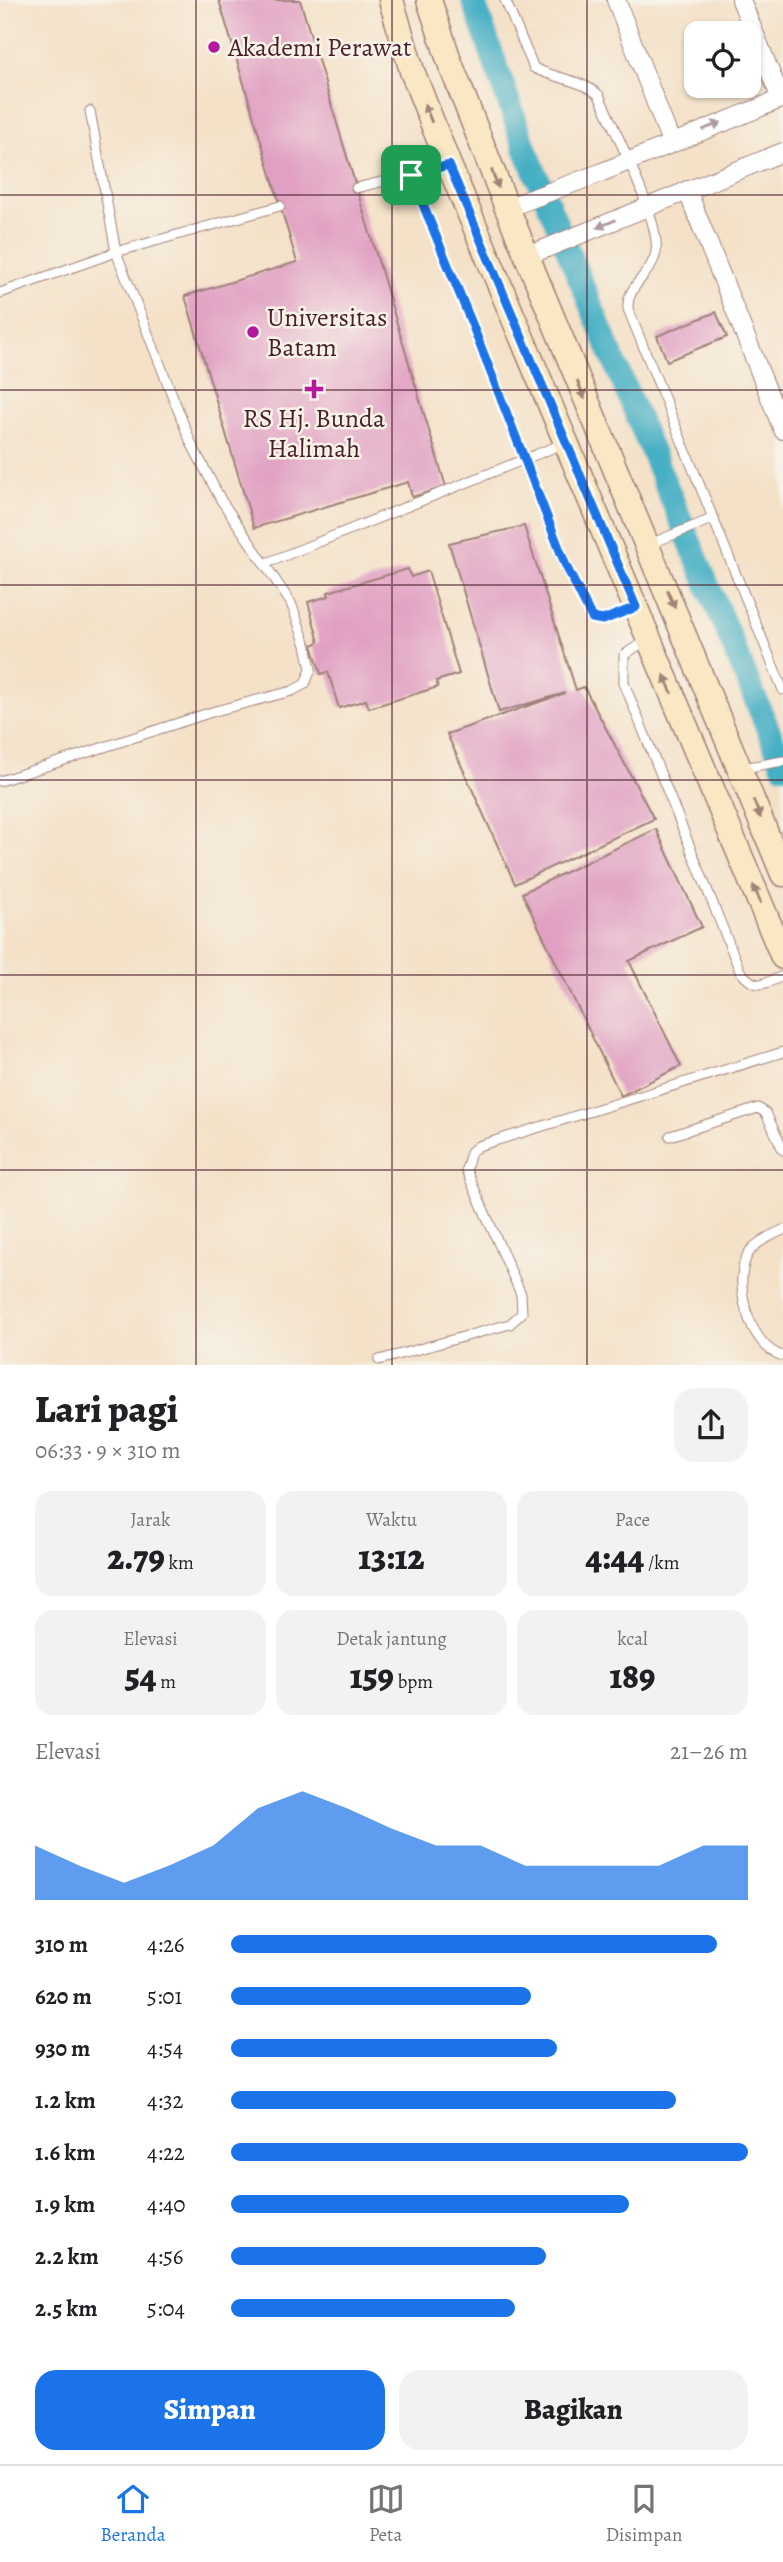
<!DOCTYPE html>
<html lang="id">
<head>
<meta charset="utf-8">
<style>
  :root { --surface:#fff; --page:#f2f2f2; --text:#202124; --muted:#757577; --line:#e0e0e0; --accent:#1a73e8 }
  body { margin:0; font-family:Alegreya,serif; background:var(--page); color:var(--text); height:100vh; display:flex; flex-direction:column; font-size:26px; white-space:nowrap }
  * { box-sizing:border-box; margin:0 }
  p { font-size:23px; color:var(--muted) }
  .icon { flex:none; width:38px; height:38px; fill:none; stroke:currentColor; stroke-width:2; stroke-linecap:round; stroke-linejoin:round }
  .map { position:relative; height:1365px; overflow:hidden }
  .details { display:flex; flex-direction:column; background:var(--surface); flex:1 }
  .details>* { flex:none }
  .buttons { position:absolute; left:684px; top:21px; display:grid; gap:14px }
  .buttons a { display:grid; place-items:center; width:77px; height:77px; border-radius:14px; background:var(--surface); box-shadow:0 2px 5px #0004; font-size:35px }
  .pin { position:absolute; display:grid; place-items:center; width:60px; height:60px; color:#fff; margin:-30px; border-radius:14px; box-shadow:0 4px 10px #0006 }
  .round { display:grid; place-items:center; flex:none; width:74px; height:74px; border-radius:21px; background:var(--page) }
  .summary { display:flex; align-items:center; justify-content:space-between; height:119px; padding:0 35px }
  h1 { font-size:38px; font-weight:800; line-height:52px }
  .metrics { display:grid; grid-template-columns:repeat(3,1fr); gap:10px; height:119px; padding:7px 35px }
  .metrics div { display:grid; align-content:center; border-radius:18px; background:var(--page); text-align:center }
  .metrics b { font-size:35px; font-weight:800 }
  .metrics small { font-size:19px; font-weight:400 }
  .metrics p { font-size:19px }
  .chart { height:196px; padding:14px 35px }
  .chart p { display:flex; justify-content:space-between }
  .chart svg { width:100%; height:126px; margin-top:7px; fill:var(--accent); opacity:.7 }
  .action { display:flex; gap:14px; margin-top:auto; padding:14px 35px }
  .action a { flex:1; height:80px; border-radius:21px; background:var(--accent); color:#fff; font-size:28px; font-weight:800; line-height:80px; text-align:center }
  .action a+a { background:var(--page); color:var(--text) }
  ul { padding:0 35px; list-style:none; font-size:23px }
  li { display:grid; grid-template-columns:112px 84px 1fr; align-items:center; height:52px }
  li i { height:18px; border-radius:9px; background:var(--accent) }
  .tabs { display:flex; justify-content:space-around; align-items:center; height:98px; border-top:2px solid var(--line); background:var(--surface); font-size:19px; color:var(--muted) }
  .tabs a { display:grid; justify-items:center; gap:4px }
  .tabs .active { color:var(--accent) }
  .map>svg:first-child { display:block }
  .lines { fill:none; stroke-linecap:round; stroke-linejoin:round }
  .canal { stroke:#45afc4; stroke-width:24 }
  .building { fill:#e1a0c3 }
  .service-casing { stroke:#9f807a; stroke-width:11 }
  .minor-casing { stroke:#9f807a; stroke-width:20 }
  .secondary-casing { stroke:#9f807a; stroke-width:27 }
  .service { stroke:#fff; stroke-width:9 }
  .minor { stroke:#fff; stroke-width:18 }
  .secondary { stroke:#fae7c3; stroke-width:24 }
  .oneway { fill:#a28377 }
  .oneway2 { fill:#ae9aa0 }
  .route-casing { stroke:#fff; stroke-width:14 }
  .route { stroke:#1a73e8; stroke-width:9 }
  .grid { fill:none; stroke:#4a1f2b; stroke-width:2; stroke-opacity:0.55 }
  .poi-dot { fill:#b5179e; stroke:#f7f3e8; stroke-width:2.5 }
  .labels { text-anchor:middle; stroke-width:5; stroke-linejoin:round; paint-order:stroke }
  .poi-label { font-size:26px; fill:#4a1f2b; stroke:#f7f3e8; text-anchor:start }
</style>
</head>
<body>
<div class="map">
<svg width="783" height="1365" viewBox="0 0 783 1365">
  <rect width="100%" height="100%" fill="#f7f3e8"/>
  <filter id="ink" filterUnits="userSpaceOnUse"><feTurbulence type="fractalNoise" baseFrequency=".0143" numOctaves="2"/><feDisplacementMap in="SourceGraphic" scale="14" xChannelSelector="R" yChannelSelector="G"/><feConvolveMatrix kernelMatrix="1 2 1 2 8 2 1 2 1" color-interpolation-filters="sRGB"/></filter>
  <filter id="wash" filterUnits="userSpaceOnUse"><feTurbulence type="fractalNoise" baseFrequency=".00686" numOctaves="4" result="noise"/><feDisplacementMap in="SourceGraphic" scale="28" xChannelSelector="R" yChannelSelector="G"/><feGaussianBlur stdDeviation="1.57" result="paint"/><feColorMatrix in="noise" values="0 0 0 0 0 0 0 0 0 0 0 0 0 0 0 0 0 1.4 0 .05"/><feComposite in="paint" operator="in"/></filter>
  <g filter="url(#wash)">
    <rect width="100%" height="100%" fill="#f4e1c8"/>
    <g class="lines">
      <path class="canal" d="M473 0 525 148 783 765"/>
    </g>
    <g id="blocks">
      <g class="building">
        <path d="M219 0H300L446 487 412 497 408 482 254 528 185 296 297 262Z"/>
        <path d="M716 312 727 337 667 361 657 336Z"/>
        <path d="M524 526 576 690 584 687 654 819 515 884 447 734 565 693 499 712 449 543Z"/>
        <path d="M408 569 411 577 428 571 459 674 436 681 438 687 369 708 366 700 339 708 328 672 321 674 312 645 319 642 308 602 329 596 328 592Z"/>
        <path d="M656 829 702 927 629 961 681 1066 621 1096 522 893Z"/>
      </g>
    </g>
  </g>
  <g filter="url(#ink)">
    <use href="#blocks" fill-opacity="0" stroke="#9f807a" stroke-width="2"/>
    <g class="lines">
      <defs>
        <g id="service">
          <path d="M505 0 534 68C556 79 580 79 599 95 613 128 661 221 656 252 652 275 626 285 628 309L783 690"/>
          <path d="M411 175 472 323 566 566 592 618 603 620 633 608"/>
          <path d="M356 188 447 166"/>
          <path d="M0 293 116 252 280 206"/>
          <path d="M650 544 714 518"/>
          <path d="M264 564 565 443"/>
          <path d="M648 639 624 655V683L740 971C756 991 763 984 783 976"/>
          <path d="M743 768 783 761"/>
          <path d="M0 781 215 711 292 691 305 684 311 669 306 645 291 603 221 500 191 443 116 252 90 111"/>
          <path d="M670 1136 758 1108 766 1113 783 1150"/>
          <path d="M783 1230C771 1235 758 1241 750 1251 730 1278 749 1348 783 1356"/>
          <path d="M379 1360 510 1324 522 1313 521 1294 466 1170 471 1152 478 1146 783 1052"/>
        </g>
        <g id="minor">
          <path d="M616 0 671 142"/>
          <path d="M741 0 781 99"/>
          <path d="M687 190 783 430"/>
          <path d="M507 208 600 173 783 98"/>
          <path d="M527 256 783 152"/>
        </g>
        <g id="secondary">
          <path d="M391 0 412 71 449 165 783 957"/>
          <path d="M429 0 450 63 507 208 783 874"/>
        </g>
      </defs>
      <use href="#service" class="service-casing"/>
      <use href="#minor" class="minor-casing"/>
      <use href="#secondary" class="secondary-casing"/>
      <use href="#service" class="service"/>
      <use href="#minor" class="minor"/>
      <use href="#secondary" class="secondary"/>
    </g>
    <defs><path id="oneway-solid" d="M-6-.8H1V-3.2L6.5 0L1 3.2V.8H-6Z" transform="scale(1.75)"/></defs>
    <g class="oneway">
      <use href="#oneway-solid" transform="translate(428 113) rotate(-112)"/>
      <use href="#oneway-solid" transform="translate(495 179) rotate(69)"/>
      <use href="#oneway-solid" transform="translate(581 390) rotate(68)"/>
      <use href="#oneway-solid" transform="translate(671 599) rotate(67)"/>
      <use href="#oneway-solid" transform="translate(668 684) rotate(-113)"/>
      <use href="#oneway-solid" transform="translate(757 809) rotate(68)"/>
      <use href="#oneway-solid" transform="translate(757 894) rotate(-113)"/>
    </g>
    <g class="oneway2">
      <use href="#oneway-solid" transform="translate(712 126) rotate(-22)"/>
      <use href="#oneway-solid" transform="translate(606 224) rotate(157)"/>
    </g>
  </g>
  <g class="lines" filter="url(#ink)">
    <defs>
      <path id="route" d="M449 165 636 607 603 620 592 618 566 566 472 324 411 175Z"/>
    </defs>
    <use href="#route" class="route-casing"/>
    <use href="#route" class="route"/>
  </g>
  <path class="grid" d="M196 0V1365M392 0V1365M587 0V1365M0 195H783M0 390H783M0 585H783M0 780H783M0 975H783M0 1170H783"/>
  <g class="poi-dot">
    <circle cx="214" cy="47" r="7"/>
    <circle cx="253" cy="332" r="7"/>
    <path d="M310.5 378.5h7v7h7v7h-7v7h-7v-7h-7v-7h7z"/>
  </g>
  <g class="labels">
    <g class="poi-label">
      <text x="228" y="56">Akademi Perawat</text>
      <text x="267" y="326">Universitas<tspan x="267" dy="30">Batam</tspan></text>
      <text x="314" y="427" text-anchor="middle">RS Hj. Bunda<tspan x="314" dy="30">Halimah</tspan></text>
    </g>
  </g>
</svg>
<div class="buttons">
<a><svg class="icon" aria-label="locate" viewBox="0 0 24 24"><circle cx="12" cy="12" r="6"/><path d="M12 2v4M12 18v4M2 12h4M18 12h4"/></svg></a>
</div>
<div class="pin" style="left:411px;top:175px;background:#1e9e55"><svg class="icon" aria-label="arrive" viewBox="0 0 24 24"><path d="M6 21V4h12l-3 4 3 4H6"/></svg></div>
</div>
<section class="details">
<div class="summary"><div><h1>Lari pagi</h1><p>06:33 · 9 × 310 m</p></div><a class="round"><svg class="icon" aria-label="share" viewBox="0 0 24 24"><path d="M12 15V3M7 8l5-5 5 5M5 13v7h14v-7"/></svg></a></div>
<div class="metrics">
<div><p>Jarak</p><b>2.79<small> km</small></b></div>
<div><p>Waktu</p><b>13:12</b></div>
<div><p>Pace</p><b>4:44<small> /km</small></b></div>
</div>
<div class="metrics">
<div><p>Elevasi</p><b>54<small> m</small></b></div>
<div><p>Detak jantung</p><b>159<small> bpm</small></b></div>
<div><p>kcal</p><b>189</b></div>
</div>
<div class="chart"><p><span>Elevasi</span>21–26 m</p>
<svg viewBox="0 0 160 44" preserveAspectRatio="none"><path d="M0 44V25L10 32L20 38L30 32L40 25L50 12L60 6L70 12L80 19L90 25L100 25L110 32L120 32L130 32L140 32L150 25L160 25V44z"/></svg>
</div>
<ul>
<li><b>310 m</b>4:26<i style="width:94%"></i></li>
<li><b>620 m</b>5:01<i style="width:58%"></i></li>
<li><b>930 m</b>4:54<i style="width:63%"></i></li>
<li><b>1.2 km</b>4:32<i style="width:86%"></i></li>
<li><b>1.6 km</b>4:22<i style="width:100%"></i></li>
<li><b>1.9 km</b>4:40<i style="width:77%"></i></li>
<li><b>2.2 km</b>4:56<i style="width:61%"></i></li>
<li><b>2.5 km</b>5:04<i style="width:55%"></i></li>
</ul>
<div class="action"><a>Simpan</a><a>Bagikan</a></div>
</section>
<nav class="tabs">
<a class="active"><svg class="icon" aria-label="home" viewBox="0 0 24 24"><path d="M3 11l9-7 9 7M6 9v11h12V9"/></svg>Beranda</a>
<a><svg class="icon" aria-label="map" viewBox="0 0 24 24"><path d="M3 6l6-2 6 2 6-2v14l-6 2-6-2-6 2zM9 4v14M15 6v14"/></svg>Peta</a>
<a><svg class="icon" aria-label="saved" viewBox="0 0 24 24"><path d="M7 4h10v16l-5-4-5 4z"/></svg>Disimpan</a>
</nav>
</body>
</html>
